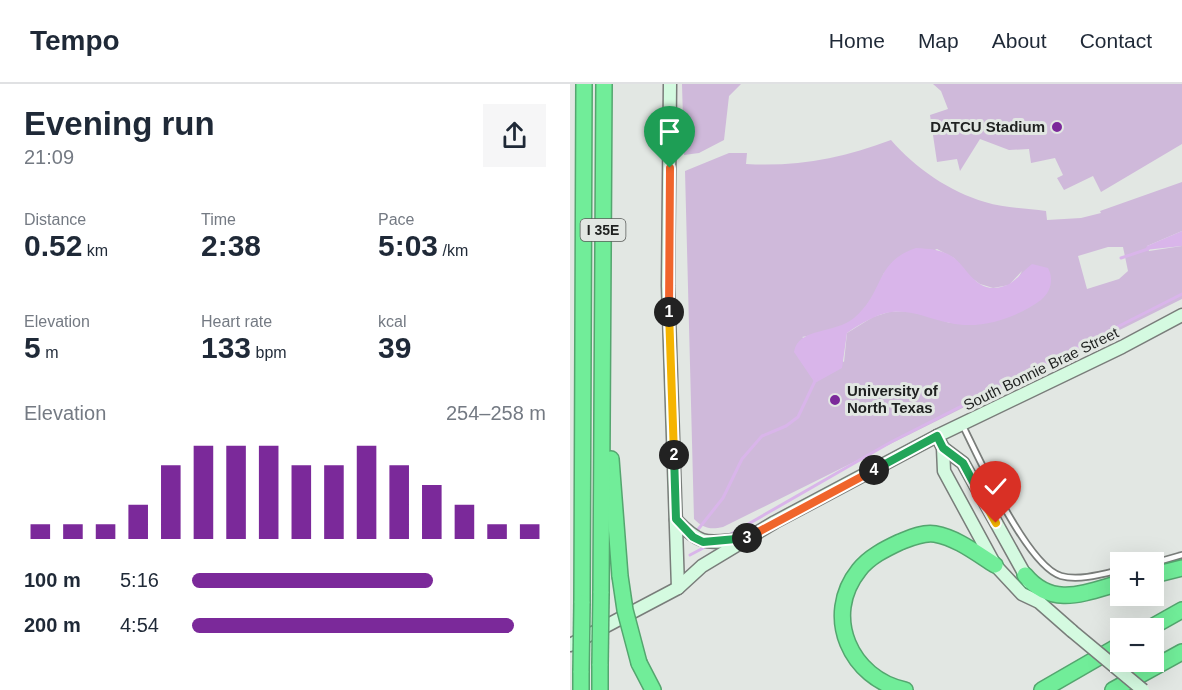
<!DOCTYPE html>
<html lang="en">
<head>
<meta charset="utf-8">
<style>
  :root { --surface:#fff; --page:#f6f6f7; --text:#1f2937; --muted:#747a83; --line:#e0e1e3; --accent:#7b299a }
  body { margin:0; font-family:Arial,sans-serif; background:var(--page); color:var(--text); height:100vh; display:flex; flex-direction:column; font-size:22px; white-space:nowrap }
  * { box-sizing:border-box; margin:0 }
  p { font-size:20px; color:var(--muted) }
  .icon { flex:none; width:33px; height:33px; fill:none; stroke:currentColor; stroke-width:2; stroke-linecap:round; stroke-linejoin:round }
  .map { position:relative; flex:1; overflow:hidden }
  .details { display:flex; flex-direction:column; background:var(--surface); width:570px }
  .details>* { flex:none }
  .tools { position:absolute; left:540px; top:468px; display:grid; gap:12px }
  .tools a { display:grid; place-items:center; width:54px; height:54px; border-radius:0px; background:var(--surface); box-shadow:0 6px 24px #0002; font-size:30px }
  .pin { position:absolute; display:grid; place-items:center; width:51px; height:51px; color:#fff; margin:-62px -26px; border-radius:50% 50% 50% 0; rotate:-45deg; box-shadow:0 0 6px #0007 }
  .pin .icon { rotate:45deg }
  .km { position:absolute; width:30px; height:30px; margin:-15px; border-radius:50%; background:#222; color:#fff; font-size:16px; line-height:30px; text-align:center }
  .round { display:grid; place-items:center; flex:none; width:63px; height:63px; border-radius:0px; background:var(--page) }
  .overview { display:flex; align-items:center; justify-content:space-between; height:102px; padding:0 24px }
  h1 { font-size:33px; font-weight:700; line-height:45px }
  .stats { display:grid; grid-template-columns:repeat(3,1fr); gap:9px; height:102px; padding:6px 24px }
  .stats div { display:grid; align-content:center }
  .stats b { font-size:30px; font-weight:700 }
  .stats small { font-size:16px; font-weight:400 }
  .stats p { font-size:16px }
  .chart { height:168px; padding:12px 24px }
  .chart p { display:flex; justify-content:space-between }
  .chart svg { width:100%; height:108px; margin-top:6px; stroke:var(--accent); stroke-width:6 }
  ul { padding:0 24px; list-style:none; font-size:20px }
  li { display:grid; grid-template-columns:96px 72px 1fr; align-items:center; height:45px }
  li i { height:15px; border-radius:8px; background:var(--accent) }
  header { display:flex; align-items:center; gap:36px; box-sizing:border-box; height:84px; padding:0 30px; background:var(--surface); border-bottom:2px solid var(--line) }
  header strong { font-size:28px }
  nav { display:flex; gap:33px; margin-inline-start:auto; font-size:21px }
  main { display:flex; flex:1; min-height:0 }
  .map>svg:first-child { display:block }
  .green { fill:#cfb9da; fill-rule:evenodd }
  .water { fill:#d9b5ea }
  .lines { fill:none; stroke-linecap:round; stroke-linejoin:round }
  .stream { stroke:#d9b5ea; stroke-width:3 }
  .lane-casing { stroke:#797d7a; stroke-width:8 }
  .secondary-casing { stroke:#797d7a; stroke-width:15 }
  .highway-casing { stroke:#54a66f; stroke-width:18 }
  .lane { stroke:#fff; stroke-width:4.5 }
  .secondary { stroke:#d4fae0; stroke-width:12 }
  .highway { stroke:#71ed99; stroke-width:15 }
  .secondary-bridge-casing { stroke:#797d7a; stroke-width:15; stroke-linecap:butt }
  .highway-bridge-casing { stroke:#54a66f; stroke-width:18; stroke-linecap:butt }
  .secondary-bridge { stroke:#d4fae0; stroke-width:12 }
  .highway-bridge { stroke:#71ed99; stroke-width:15 }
  .split-1-casing { stroke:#fff; stroke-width:12 }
  .split-2-casing { stroke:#fff; stroke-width:12 }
  .split-3-casing { stroke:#fff; stroke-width:12 }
  .split-4-casing { stroke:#fff; stroke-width:12 }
  .split-5-casing { stroke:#fff; stroke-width:12 }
  .split-6-casing { stroke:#fff; stroke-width:12 }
  .split-1 { stroke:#f0652b; stroke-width:8 }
  .split-2 { stroke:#f5b400; stroke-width:8 }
  .split-3 { stroke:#22a559; stroke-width:8 }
  .split-4 { stroke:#f0652b; stroke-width:8 }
  .split-5 { stroke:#22a559; stroke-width:8 }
  .split-6 { stroke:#f5b400; stroke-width:8 }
  .poi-dot { fill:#7b299a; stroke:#e2e7e3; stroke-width:2 }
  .labels { text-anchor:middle; stroke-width:6; stroke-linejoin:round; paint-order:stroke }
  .shield { fill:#e2e7e3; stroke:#5a5c5a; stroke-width:1.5 }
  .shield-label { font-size:14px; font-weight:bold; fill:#1f2120 }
  .poi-label { font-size:15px; font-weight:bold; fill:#1f2120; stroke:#e2e7e3; text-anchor:end }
  .street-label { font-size:15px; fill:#1f2120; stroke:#e2e7e3 }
</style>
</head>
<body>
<header>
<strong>Tempo</strong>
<nav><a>Home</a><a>Map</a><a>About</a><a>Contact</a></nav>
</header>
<main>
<section class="details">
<div class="overview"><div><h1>Evening run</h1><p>21:09</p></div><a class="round"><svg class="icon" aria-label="share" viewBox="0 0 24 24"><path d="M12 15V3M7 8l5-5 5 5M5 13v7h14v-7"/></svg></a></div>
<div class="stats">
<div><p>Distance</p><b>0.52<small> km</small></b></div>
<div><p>Time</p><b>2:38</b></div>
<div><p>Pace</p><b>5:03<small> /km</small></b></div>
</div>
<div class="stats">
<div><p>Elevation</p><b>5<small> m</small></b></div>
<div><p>Heart rate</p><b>133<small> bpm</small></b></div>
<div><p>kcal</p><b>39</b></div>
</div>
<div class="chart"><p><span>Elevation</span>254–258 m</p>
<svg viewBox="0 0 160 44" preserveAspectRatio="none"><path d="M5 44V38M15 44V38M25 44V38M35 44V30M45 44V14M55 44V6M65 44V6M75 44V6M85 44V14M95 44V14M105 44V6M115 44V14M125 44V22M135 44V30M145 44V38M155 44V38"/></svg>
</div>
<ul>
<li><b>100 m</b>5:16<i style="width:68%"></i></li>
<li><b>200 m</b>4:54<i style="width:91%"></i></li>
</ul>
</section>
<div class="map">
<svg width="612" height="606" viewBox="0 0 612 606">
  <rect width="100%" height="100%" fill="#e2e7e3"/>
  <g class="green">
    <path d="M112 0H171L159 12 154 56 129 69 114 71Z"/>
    <path d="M363 0H612V60L531 108 523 92 494 106 487 94 493 91 485 74 461 79 459 65 439 66 410 55 390 87 387 75 367 78 360 31 378 25 371 7Z"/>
    <path d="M321 56C345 84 380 108 415 118 434 124 456 124 476 127L477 136 511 134 531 129 530 127 612 98V147L577 162 579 167 612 162V215L153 443C140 446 133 444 124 435L115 87 159 69H177L176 80C228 83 273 74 321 56ZM538 163H553L558 187 549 195 517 205 508 172ZM367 165 384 174 396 190 410 200 423 204 439 201 452 187 426 237 380 239 342 227 319 228 303 233 277 249 274 278 232 253C245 250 263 248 274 242 294 232 306 208 314 189Z"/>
  </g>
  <g class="water">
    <path d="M612 147V162L575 166 577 162Z"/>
    <path d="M346 164C360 165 371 165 383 173 399 185 407 213 437 201 445 198 454 186 462 180L478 184C484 195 481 208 471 216 446 234 411 246 380 239 359 235 344 226 322 228 306 230 290 240 277 249L272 284 245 299 224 268C228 243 265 250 284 234 315 208 304 178 346 164Z"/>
  </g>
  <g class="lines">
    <g class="stream">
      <path d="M551 174 578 165"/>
      <path d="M126 448 153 414 172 375 192 352 216 342 228 333 246 295"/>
      <path d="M159 451 321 358 612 210"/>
      <path d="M120 471 137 462"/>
    </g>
    <defs>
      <g id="lane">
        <path d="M392 340C409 374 457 482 491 492 509 497 533 490 550 486"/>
        <path d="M584 479 612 471"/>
      </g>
      <g id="secondary">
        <path d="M100 0 98 202 108 504"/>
        <path d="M367 352 373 364 374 387 425 481 452 510 469 518 502 547"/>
        <path d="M373 364 393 379 459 498"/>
        <path d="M106 436C133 464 138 458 174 455"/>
        <path d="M0 561 108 504 132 482 205 438 367 352 552 263 612 231"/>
      </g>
      <g id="highway">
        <path d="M41 375 50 492"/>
        <path d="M455 491C482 524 514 509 550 499"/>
        <path d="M584 491 612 484"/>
        <path d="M31 509 34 0"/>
        <path d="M12 519 14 0"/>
        <path d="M580 544 612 526"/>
        <path d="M69 579 83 606"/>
        <path d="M11 606V587"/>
        <path d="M30 606V580"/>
        <path d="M335 606C281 595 252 532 289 486 299 473 315 465 330 458 340 454 353 448 365 450 387 454 406 469 425 481"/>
        <path d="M472 606 550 561"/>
        <path d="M543 606 612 568"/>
      </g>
    </defs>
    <use href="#lane" class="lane-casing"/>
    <use href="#secondary" class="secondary-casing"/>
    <use href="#highway" class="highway-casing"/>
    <use href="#lane" class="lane"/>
    <use href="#secondary" class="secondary"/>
    <use href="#highway" class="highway"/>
    <defs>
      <path id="secondary-bridge" d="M502 547 573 606"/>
      <g id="highway-bridge">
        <path d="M50 492 55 526 69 579"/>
        <path d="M30 580 31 509"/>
        <path d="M11 587 12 519"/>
      </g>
    </defs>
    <use href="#secondary-bridge" class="secondary-bridge-casing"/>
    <use href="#highway-bridge" class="highway-bridge-casing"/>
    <use href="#secondary-bridge" class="secondary-bridge"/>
    <use href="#highway-bridge" class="highway-bridge"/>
  </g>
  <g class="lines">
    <defs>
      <path id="split-1" d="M99 228 100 84"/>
      <path id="split-2" d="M99 228 104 371"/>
      <path id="split-3" d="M104 371 106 435 123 453 133 458 177 454"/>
      <path id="split-4" d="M177 454 304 386"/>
      <path id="split-5" d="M304 386 367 352 373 364 393 379 409 409"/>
      <path id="split-6" d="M409 409 426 439"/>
    </defs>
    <use href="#split-1" class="split-1-casing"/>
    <use href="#split-2" class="split-2-casing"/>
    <use href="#split-3" class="split-3-casing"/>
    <use href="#split-4" class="split-4-casing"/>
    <use href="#split-5" class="split-5-casing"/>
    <use href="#split-6" class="split-6-casing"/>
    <use href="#split-1" class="split-1"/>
    <use href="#split-2" class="split-2"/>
    <use href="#split-3" class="split-3"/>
    <use href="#split-4" class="split-4"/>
    <use href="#split-5" class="split-5"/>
    <use href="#split-6" class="split-6"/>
  </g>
  <g class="poi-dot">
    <circle cx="487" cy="43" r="6"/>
    <circle cx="265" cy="316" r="6"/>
  </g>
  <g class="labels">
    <rect class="shield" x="10.5" y="135" width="45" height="22" rx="4.5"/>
    <g class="shield-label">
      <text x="33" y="151">I 35E</text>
    </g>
    <g class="poi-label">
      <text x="475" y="48">DATCU Stadium</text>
      <text x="277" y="312" text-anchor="start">University of<tspan x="277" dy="17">North Texas</tspan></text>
    </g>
    <g class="street-label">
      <text transform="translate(471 285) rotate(-26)" y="5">South Bonnie Brae Street</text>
    </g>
  </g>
</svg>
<div class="tools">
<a>+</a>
<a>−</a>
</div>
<div class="pin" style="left:100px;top:84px;background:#1e9e55"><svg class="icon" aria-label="arrive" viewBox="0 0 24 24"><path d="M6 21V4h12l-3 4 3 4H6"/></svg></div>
<div class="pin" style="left:426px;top:439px;background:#d93025"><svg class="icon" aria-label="check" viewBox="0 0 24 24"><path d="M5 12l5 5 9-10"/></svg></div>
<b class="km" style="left:99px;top:228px">1</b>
<b class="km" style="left:104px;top:371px">2</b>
<b class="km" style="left:177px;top:454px">3</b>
<b class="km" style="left:304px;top:386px">4</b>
</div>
</main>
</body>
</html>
